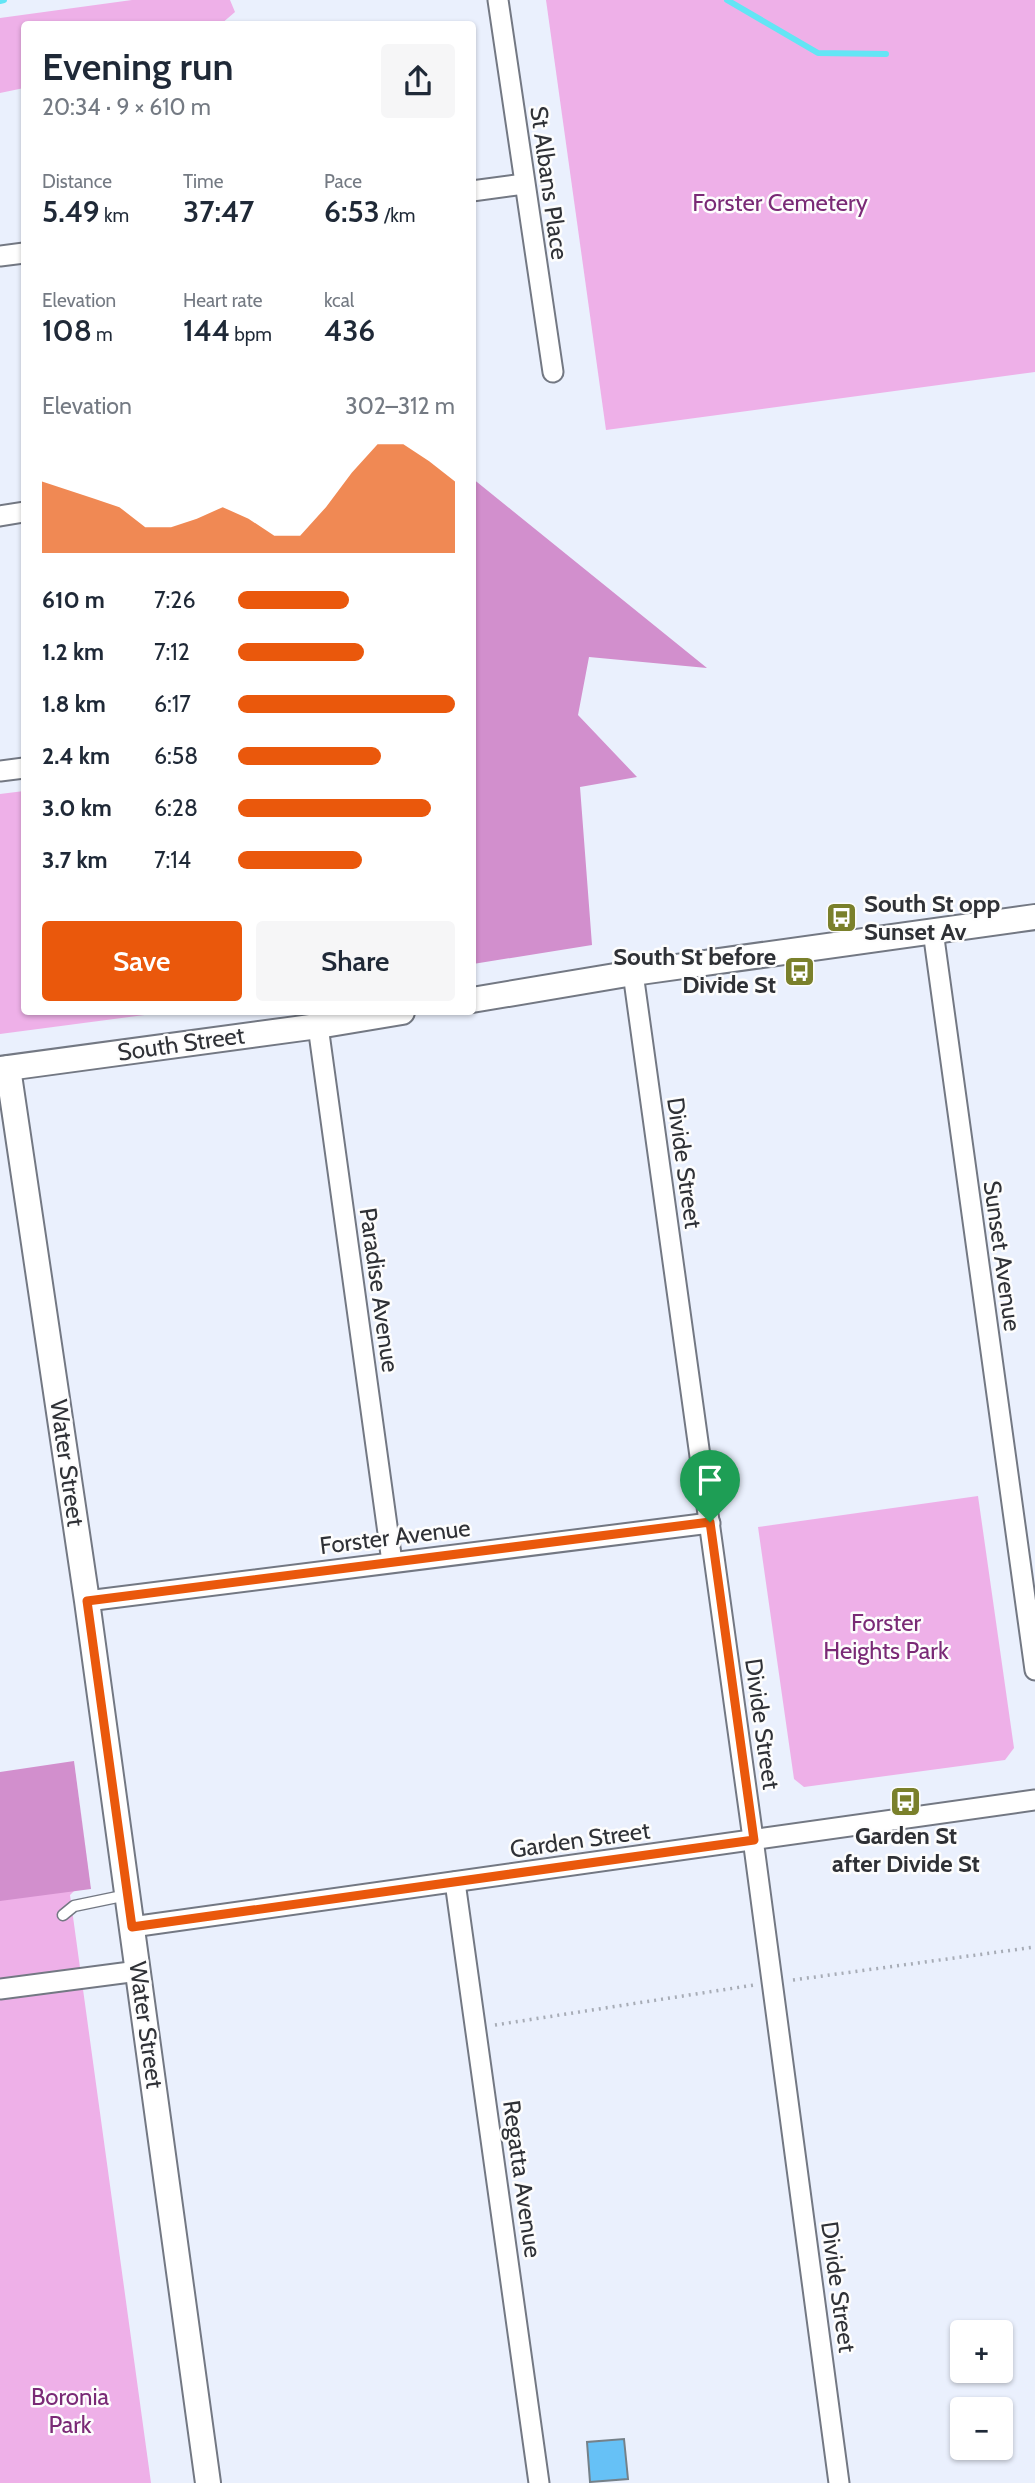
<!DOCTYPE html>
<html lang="en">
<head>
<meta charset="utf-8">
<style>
  :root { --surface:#fff; --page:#f6f6f7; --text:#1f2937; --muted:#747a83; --accent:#ea580c }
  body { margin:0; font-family:Cabin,sans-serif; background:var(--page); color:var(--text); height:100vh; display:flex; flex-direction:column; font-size:26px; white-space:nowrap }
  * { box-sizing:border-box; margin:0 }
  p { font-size:23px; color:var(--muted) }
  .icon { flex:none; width:38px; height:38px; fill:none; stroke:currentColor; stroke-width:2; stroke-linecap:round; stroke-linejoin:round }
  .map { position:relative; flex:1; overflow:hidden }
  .drawer { position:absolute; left:21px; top:21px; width:455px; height:994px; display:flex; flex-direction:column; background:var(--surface); border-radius:7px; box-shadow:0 2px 5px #0004 }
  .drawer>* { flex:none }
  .buttons { position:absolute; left:950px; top:2320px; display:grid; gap:14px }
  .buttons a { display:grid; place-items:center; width:63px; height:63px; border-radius:7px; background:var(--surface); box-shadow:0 2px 5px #0004; font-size:35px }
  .pin { position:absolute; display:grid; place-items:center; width:60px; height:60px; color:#fff; margin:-72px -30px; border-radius:50% 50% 50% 0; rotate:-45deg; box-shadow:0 0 7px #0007 }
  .pin .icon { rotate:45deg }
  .round { display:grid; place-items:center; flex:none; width:74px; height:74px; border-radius:7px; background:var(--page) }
  .head { display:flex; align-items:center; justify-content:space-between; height:119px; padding:0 21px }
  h1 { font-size:38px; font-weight:600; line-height:52px }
  .figures { display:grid; grid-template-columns:repeat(3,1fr); gap:10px; height:119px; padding:7px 21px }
  .figures div { display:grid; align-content:center }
  .figures b { font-size:30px; font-weight:600 }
  .figures small { font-size:19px; font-weight:400 }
  .figures p { font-size:19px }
  .chart { height:196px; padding:14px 21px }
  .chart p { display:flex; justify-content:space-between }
  .chart svg { width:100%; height:126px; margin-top:7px; fill:var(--accent); opacity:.7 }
  .button { display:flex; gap:14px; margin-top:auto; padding:14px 21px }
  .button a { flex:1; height:80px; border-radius:7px; background:var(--accent); color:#fff; font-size:28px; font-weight:600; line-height:80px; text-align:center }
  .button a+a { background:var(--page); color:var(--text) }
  ul { padding:0 21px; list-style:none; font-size:23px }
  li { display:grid; grid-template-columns:112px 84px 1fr; align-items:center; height:52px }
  li i { height:18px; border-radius:9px; background:var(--accent) }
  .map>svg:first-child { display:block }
  .green { fill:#eeb0e8 }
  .forest { fill:#d28fcd }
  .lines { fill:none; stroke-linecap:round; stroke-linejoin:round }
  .stream { stroke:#63e5f5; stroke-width:6 }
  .building { fill:#66c1f6; stroke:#758189; stroke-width:2 }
  .service-casing { stroke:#737883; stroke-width:13 }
  .minor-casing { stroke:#737883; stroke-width:23 }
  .tertiary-casing { stroke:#737883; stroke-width:28 }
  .path { stroke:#a7acb6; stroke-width:3.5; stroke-dasharray:2 5; stroke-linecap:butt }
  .service { stroke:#fff; stroke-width:10 }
  .minor { stroke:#fff; stroke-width:19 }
  .tertiary { stroke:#fff; stroke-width:24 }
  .route-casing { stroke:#fff; stroke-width:14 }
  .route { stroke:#ea580c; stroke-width:9 }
  .labels { text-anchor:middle; stroke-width:5; stroke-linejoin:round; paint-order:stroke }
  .street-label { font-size:24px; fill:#2f3136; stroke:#fdfdfd }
  .park-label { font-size:24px; fill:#7a2a76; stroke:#fdfdfd }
  .poi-label { font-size:24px; font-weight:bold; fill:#2f3136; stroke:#fdfdfd; text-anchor:start }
</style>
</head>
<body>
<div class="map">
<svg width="1035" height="2483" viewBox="0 0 1035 2483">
  <rect width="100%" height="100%" fill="#eaf0fd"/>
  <g class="green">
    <path d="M132 0H230L235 12 221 24H24V88L0 93V18Z"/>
    <path d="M546 0H1035V372L606 430Z"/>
    <path d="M24 791V1012H151L152 1014 0 1034V794Z"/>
    <path d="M978 1496 1014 1748 1005 1760 804 1787 794 1779 758 1527Z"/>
    <path d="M0 1817 75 1890 70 1895 151 2483H0Z"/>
  </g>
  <g class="forest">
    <path d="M472 478 707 668 589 657 578 715 637 777 580 787 592 945 473 964Z"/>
    <path d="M74 1761 91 1889 0 1901V1772Z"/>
  </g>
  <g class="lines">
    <g class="stream">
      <path d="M727 0 818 53 886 54"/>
      <path d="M0 1 4 0"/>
    </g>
  </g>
  <path class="building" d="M624 2439 628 2479 590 2482 587 2442Z"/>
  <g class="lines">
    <defs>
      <path id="service" d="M63 1915 74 1906 127 1895"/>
      <g id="minor">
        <path d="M498 0 553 372"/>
        <path d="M472 191 524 184"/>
        <path d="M0 256 24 253"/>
        <path d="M0 516 24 512"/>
        <path d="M0 771 24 768"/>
        <path d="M933 931 1035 1670"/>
        <path d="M633 973 751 1824 839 2483"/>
        <path d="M318 1026 392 1562"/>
        <path d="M87 1601 710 1523"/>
        <path d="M455 1882 539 2483"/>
        <path d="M132 1927 1035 1800"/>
        <path d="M0 1989 138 1971"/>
      </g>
      <g id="tertiary">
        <path d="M472 1000 633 973 1035 917"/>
        <path d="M8 1068 87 1601 208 2483"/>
        <path d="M0 1069 318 1026 402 1012"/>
      </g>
    </defs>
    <use href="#service" class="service-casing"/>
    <use href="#minor" class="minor-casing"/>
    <use href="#tertiary" class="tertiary-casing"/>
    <g class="path">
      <path d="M793 1980 1035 1947"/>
      <path d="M495 2025 754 1985"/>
    </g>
    <use href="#service" class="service"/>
    <use href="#minor" class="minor"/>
    <use href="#tertiary" class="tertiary"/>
  </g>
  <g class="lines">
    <defs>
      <path id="route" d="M710 1522 754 1840 132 1927 87 1601Z"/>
    </defs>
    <use href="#route" class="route-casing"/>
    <use href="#route" class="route"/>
  </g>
  <defs>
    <symbol id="bus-square" viewBox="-11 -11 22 22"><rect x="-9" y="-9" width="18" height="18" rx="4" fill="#7a802b" stroke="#fdfdfd"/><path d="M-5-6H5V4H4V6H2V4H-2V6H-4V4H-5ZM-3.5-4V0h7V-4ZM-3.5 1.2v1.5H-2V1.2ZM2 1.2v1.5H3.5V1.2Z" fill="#fff"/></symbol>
  </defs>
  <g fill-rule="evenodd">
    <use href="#bus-square" x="824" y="900" width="35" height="35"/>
    <use href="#bus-square" x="782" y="954" width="35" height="35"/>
    <use href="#bus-square" x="888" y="1784" width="35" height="35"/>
  </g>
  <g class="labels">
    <g class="street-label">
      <text transform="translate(549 183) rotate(82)" y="8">St Albans Place</text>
      <text transform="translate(181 1044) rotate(-8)" y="8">South Street</text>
      <text transform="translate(684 1163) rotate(82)" y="8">Divide Street</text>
      <text transform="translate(1002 1256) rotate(82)" y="8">Sunset Avenue</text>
      <text transform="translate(379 1290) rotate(82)" y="8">Paradise Avenue</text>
      <text transform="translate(67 1463) rotate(82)" y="8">Water Street</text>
      <text transform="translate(395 1537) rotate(-7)" y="8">Forster Avenue</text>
      <text transform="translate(762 1724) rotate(82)" y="8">Divide Street</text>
      <text transform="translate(580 1840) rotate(-8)" y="8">Garden Street</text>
      <text transform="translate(146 2025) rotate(82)" y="8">Water Street</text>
      <text transform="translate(522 2179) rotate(82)" y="8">Regatta Avenue</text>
      <text transform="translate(838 2287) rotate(82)" y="8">Divide Street</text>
    </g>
    <g class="park-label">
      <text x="780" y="211">Forster Cemetery</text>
      <text x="886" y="1631">Forster<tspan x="886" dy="28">Heights Park</tspan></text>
      <text x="70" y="2405">Boronia<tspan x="70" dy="28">Park</tspan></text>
    </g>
    <g class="poi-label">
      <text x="864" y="912">South St opp<tspan x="864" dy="28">Sunset Av</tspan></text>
      <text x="776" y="965" text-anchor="end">South St before<tspan x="776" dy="28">Divide St</tspan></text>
      <text x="906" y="1844" text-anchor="middle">Garden St<tspan x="906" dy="28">after Divide St</tspan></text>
    </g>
  </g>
</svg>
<div class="buttons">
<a>+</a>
<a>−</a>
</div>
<div class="pin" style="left:710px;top:1522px;background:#1e9e55"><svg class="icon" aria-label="arrive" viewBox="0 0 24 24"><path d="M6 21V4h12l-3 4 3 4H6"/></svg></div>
<section class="drawer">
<div class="head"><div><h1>Evening run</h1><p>20:34 · 9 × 610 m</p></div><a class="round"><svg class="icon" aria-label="share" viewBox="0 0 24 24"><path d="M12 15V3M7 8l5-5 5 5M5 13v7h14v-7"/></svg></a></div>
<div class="figures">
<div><p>Distance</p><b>5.49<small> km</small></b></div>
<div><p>Time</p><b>37:47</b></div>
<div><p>Pace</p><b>6:53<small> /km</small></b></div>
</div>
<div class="figures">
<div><p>Elevation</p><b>108<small> m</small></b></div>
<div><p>Heart rate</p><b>144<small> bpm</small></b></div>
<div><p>kcal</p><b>436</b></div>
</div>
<div class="chart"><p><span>Elevation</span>302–312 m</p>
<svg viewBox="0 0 160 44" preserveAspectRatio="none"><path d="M0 44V19L10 22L20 25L30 28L40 35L50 35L60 32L70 28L80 32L90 38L100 38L110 28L120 16L130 6L140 6L150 12L160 19V44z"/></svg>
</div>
<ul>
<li><b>610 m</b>7:26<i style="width:51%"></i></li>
<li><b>1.2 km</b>7:12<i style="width:58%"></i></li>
<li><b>1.8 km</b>6:17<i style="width:100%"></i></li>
<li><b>2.4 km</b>6:58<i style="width:66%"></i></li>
<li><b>3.0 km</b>6:28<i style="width:89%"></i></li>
<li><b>3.7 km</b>7:14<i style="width:57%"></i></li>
</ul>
<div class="button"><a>Save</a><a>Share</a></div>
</section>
</div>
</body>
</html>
